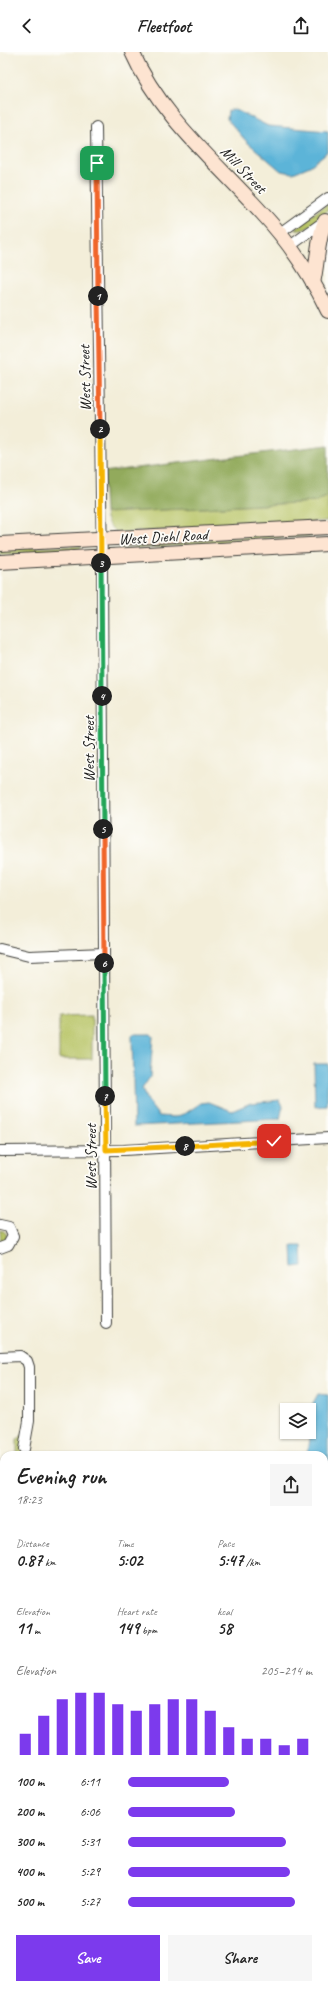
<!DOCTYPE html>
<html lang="en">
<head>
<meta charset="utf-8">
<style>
  :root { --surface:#fff; --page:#f6f6f6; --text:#222; --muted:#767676; --accent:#7c3aed }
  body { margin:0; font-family:Caveat,sans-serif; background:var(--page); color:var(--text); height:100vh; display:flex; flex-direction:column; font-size:15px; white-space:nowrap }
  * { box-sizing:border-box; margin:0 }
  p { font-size:13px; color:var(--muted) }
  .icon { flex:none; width:22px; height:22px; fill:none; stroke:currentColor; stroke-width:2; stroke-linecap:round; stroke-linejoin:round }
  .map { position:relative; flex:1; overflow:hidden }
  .details { position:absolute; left:0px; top:1399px; width:328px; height:538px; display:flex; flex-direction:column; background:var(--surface); border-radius:12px 12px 0 0; box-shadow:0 1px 3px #0004 }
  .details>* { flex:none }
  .tools { position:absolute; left:280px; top:1351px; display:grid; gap:8px }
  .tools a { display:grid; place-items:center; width:36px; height:36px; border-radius:0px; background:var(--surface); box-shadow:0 1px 3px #0004; font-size:20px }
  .pin { position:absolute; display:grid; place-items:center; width:34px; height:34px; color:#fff; margin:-17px; border-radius:8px; box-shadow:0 2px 6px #0006 }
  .km { position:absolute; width:20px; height:20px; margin:-10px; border-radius:50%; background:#222; color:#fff; font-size:11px; line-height:20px; text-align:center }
  .round { display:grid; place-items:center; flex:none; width:42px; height:42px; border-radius:0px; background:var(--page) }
  .overview { display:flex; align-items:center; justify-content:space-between; height:68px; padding:0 16px }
  h1 { font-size:22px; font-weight:700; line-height:30px }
  .metrics { display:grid; grid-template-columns:repeat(3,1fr); gap:6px; height:68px; padding:4px 16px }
  .metrics div { display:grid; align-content:center }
  .metrics b { font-size:17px; font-weight:700 }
  .metrics small { font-size:11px; font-weight:400 }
  .metrics p { font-size:11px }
  .chart { height:112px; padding:8px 16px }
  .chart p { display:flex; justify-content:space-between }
  .chart svg { width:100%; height:72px; margin-top:4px; stroke:var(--accent); stroke-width:6 }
  .primary-button { display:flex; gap:8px; margin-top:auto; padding:8px 16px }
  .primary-button a { flex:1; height:46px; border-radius:0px; background:var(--accent); color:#fff; font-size:16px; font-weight:700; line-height:46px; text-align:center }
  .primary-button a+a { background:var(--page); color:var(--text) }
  ul { padding:0 16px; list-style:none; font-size:13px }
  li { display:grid; grid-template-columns:64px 48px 1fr; align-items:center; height:30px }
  li i { height:10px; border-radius:5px; background:var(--accent) }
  header { display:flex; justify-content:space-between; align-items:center; height:52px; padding:0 16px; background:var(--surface); font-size:18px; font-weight:700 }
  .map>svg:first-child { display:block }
  .green { fill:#b8c466; stroke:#6a7041 }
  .forest { fill:#92aa5b; stroke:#57633c }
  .water { fill:#5bb4d8; stroke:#3c687a }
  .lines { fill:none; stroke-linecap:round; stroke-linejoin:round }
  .stream { stroke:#5bb4d8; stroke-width:2.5 }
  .street-casing { stroke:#3c3c38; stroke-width:12 }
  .secondary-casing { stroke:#3c3c38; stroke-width:16 }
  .street { stroke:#fff; stroke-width:10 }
  .secondary { stroke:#fde4d1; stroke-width:14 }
  .split-1-casing { stroke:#fff; stroke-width:8 }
  .split-2-casing { stroke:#fff; stroke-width:8 }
  .split-3-casing { stroke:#fff; stroke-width:8 }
  .split-4-casing { stroke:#fff; stroke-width:8 }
  .split-5-casing { stroke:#fff; stroke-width:8 }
  .split-6-casing { stroke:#fff; stroke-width:8 }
  .split-7-casing { stroke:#fff; stroke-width:8 }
  .split-8-casing { stroke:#fff; stroke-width:8 }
  .split-9-casing { stroke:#fff; stroke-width:8 }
  .split-1 { stroke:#f0652b; stroke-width:5 }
  .split-2 { stroke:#f0652b; stroke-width:5 }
  .split-3 { stroke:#f5b400; stroke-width:5 }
  .split-4 { stroke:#22a559; stroke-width:5 }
  .split-5 { stroke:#22a559; stroke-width:5 }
  .split-6 { stroke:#f0652b; stroke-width:5 }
  .split-7 { stroke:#22a559; stroke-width:5 }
  .split-8 { stroke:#f5b400; stroke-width:5 }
  .split-9 { stroke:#f5b400; stroke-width:5 }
  .labels { text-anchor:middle; stroke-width:3.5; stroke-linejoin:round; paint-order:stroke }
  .street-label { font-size:16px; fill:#1c1c1c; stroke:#fdfcf7 }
</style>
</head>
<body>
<header><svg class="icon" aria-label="back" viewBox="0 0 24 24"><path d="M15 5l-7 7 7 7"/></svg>Fleetfoot<svg class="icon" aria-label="share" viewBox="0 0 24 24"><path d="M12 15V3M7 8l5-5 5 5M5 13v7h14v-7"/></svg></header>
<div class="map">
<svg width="328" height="1937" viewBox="0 0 328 1937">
  <rect width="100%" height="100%" fill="#fdfcf7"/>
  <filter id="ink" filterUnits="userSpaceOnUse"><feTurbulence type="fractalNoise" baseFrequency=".025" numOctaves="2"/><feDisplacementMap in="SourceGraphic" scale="8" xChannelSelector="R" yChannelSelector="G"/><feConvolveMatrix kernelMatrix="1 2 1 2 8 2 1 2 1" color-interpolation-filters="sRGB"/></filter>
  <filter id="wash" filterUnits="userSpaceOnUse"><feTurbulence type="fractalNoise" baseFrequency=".012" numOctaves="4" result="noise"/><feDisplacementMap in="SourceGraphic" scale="16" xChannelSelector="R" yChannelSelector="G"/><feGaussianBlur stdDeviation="0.9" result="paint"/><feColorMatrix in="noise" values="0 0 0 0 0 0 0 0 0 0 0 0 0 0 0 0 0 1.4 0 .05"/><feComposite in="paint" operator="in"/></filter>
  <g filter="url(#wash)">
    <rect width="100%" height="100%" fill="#f3eed9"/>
    <g class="green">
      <path d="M328 151V158C319 166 309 180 296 178L299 173Z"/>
      <path d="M328 444V469L118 481C110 476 106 470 105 461L316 450Z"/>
      <path d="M328 479V483C259 486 190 495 121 497L122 496 259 483Z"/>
      <path d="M81 494V497L0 503V497Z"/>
      <path d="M92 963V1007H59V964Z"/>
      <path d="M0 1178 4 1179 7 1183 5 1189 1 1190Z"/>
      <path d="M24 1383 30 1388 31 1403H17V1388L21 1384Z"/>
      <path d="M4 1741V1933H14V1937H0V1744Z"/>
    </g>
    <path class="forest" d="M328 393V444L316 450 105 461 103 420Z"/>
    <g class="water">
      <path d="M234 57 268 74 328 79V97L326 101 310 114 293 121 281 119 246 89 227 67 228 59Z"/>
      <path d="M133 982H151L153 984 150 1025 142 1037 147 1049 159 1064 175 1065 186 1061 201 1051 209 1050 232 1059 251 1051 280 1048 283 1054 280 1067 134 1074 132 983Z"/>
      <path d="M314 1012H328L327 1054 315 1055Z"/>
      <path d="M292 1194H302L303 1214 293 1215Z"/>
      <path d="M318 1342 328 1343V1442H324V1403H307L313 1351Z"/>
    </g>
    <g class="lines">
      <g class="stream">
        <path d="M324 1915 328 1911"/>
        <path d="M309 1937 311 1933"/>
      </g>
    </g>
  </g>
  <g filter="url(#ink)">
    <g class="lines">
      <defs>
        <g id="street">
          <path d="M96 75 102 516 106 1271"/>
          <path d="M280 181 328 146"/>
          <path d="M290 194 326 168"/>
          <path d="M0 897 29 904 104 901"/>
          <path d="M0 1099 124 1098 328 1086"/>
          <path d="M0 1173 9 1175 13 1184 8 1193 0 1196"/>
          <path d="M0 1305 20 1304 27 1309 29 1315V1369L24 1397"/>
          <path d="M0 1464H4"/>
          <path d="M324 1478H328"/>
          <path d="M324 1628 328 1627"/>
          <path d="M0 1652 4 1649"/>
          <path d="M324 1768H328"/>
          <path d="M81 1937 82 1933"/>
        </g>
        <g id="secondary">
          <path d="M132 0C160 64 216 110 262 161 289 190 311 223 328 259"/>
          <path d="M313 231C318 209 317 189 325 169"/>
          <path d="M0 492 328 475"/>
          <path d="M0 510 328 492"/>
        </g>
      </defs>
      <use href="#street" class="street-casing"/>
      <use href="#secondary" class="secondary-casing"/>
      <use href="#street" class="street"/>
      <use href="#secondary" class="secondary"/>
    </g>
  </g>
  <g class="lines" filter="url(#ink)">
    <defs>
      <path id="split-1" d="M97 111 98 244"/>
      <path id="split-2" d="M98 244 100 377"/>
      <path id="split-3" d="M100 377 101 511"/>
      <path id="split-4" d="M101 511 102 644"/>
      <path id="split-5" d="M102 644 103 777"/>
      <path id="split-6" d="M103 777 104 911"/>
      <path id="split-7" d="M104 911 105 1044"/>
      <path id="split-8" d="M105 1044 106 1098 185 1094"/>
      <path id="split-9" d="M185 1094 274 1089"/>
    </defs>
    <use href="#split-1" class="split-1-casing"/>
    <use href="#split-2" class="split-2-casing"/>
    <use href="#split-3" class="split-3-casing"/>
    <use href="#split-4" class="split-4-casing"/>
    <use href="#split-5" class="split-5-casing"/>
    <use href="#split-6" class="split-6-casing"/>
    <use href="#split-7" class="split-7-casing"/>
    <use href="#split-8" class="split-8-casing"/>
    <use href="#split-9" class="split-9-casing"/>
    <use href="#split-1" class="split-1"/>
    <use href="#split-2" class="split-2"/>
    <use href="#split-3" class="split-3"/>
    <use href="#split-4" class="split-4"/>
    <use href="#split-5" class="split-5"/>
    <use href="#split-6" class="split-6"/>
    <use href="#split-7" class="split-7"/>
    <use href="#split-8" class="split-8"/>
    <use href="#split-9" class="split-9"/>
  </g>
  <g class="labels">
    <g class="street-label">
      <text transform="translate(244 117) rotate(46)" y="6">Mill Street</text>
      <text transform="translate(84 326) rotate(-91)" y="6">West Street</text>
      <text transform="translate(163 484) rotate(-3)" y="6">West Diehl Road</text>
      <text transform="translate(88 697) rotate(-90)" y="6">West Street</text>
      <text transform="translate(90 1105) rotate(-90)" y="6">West Street</text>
    </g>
  </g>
</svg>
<div class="tools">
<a><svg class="icon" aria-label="layers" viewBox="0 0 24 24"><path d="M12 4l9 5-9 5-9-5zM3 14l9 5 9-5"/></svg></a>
</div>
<div class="pin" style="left:97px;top:111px;background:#1e9e55"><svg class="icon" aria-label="arrive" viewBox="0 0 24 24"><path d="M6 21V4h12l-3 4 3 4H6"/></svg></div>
<div class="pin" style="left:274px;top:1089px;background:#d93025"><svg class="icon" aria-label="check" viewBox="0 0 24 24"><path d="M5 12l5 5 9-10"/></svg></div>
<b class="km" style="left:98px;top:244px">1</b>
<b class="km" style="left:100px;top:377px">2</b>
<b class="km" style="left:101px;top:511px">3</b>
<b class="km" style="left:102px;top:644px">4</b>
<b class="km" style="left:103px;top:777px">5</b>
<b class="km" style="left:104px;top:911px">6</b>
<b class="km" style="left:105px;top:1044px">7</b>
<b class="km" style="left:185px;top:1094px">8</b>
<section class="details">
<div class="overview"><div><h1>Evening run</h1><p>18:23</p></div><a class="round"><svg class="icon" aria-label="share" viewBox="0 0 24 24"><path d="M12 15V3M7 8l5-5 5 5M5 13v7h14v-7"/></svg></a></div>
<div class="metrics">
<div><p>Distance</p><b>0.87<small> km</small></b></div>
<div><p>Time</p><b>5:02</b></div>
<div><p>Pace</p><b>5:47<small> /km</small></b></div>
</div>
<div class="metrics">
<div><p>Elevation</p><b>11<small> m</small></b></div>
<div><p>Heart rate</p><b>149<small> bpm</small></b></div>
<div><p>kcal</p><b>58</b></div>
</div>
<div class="chart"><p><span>Elevation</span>205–214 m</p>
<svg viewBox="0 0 160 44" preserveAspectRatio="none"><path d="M5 44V31M15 44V20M25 44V10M35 44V6M45 44V6M55 44V13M65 44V17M75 44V13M85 44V10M95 44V10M105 44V17M115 44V27M125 44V34M135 44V34M145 44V38M155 44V34"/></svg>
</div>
<ul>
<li><b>100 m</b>6:11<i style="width:55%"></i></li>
<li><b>200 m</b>6:06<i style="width:58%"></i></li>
<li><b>300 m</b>5:31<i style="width:86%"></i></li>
<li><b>400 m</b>5:29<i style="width:88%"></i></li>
<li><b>500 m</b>5:27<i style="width:91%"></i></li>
</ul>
<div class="primary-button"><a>Save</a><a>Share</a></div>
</section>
</div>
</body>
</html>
